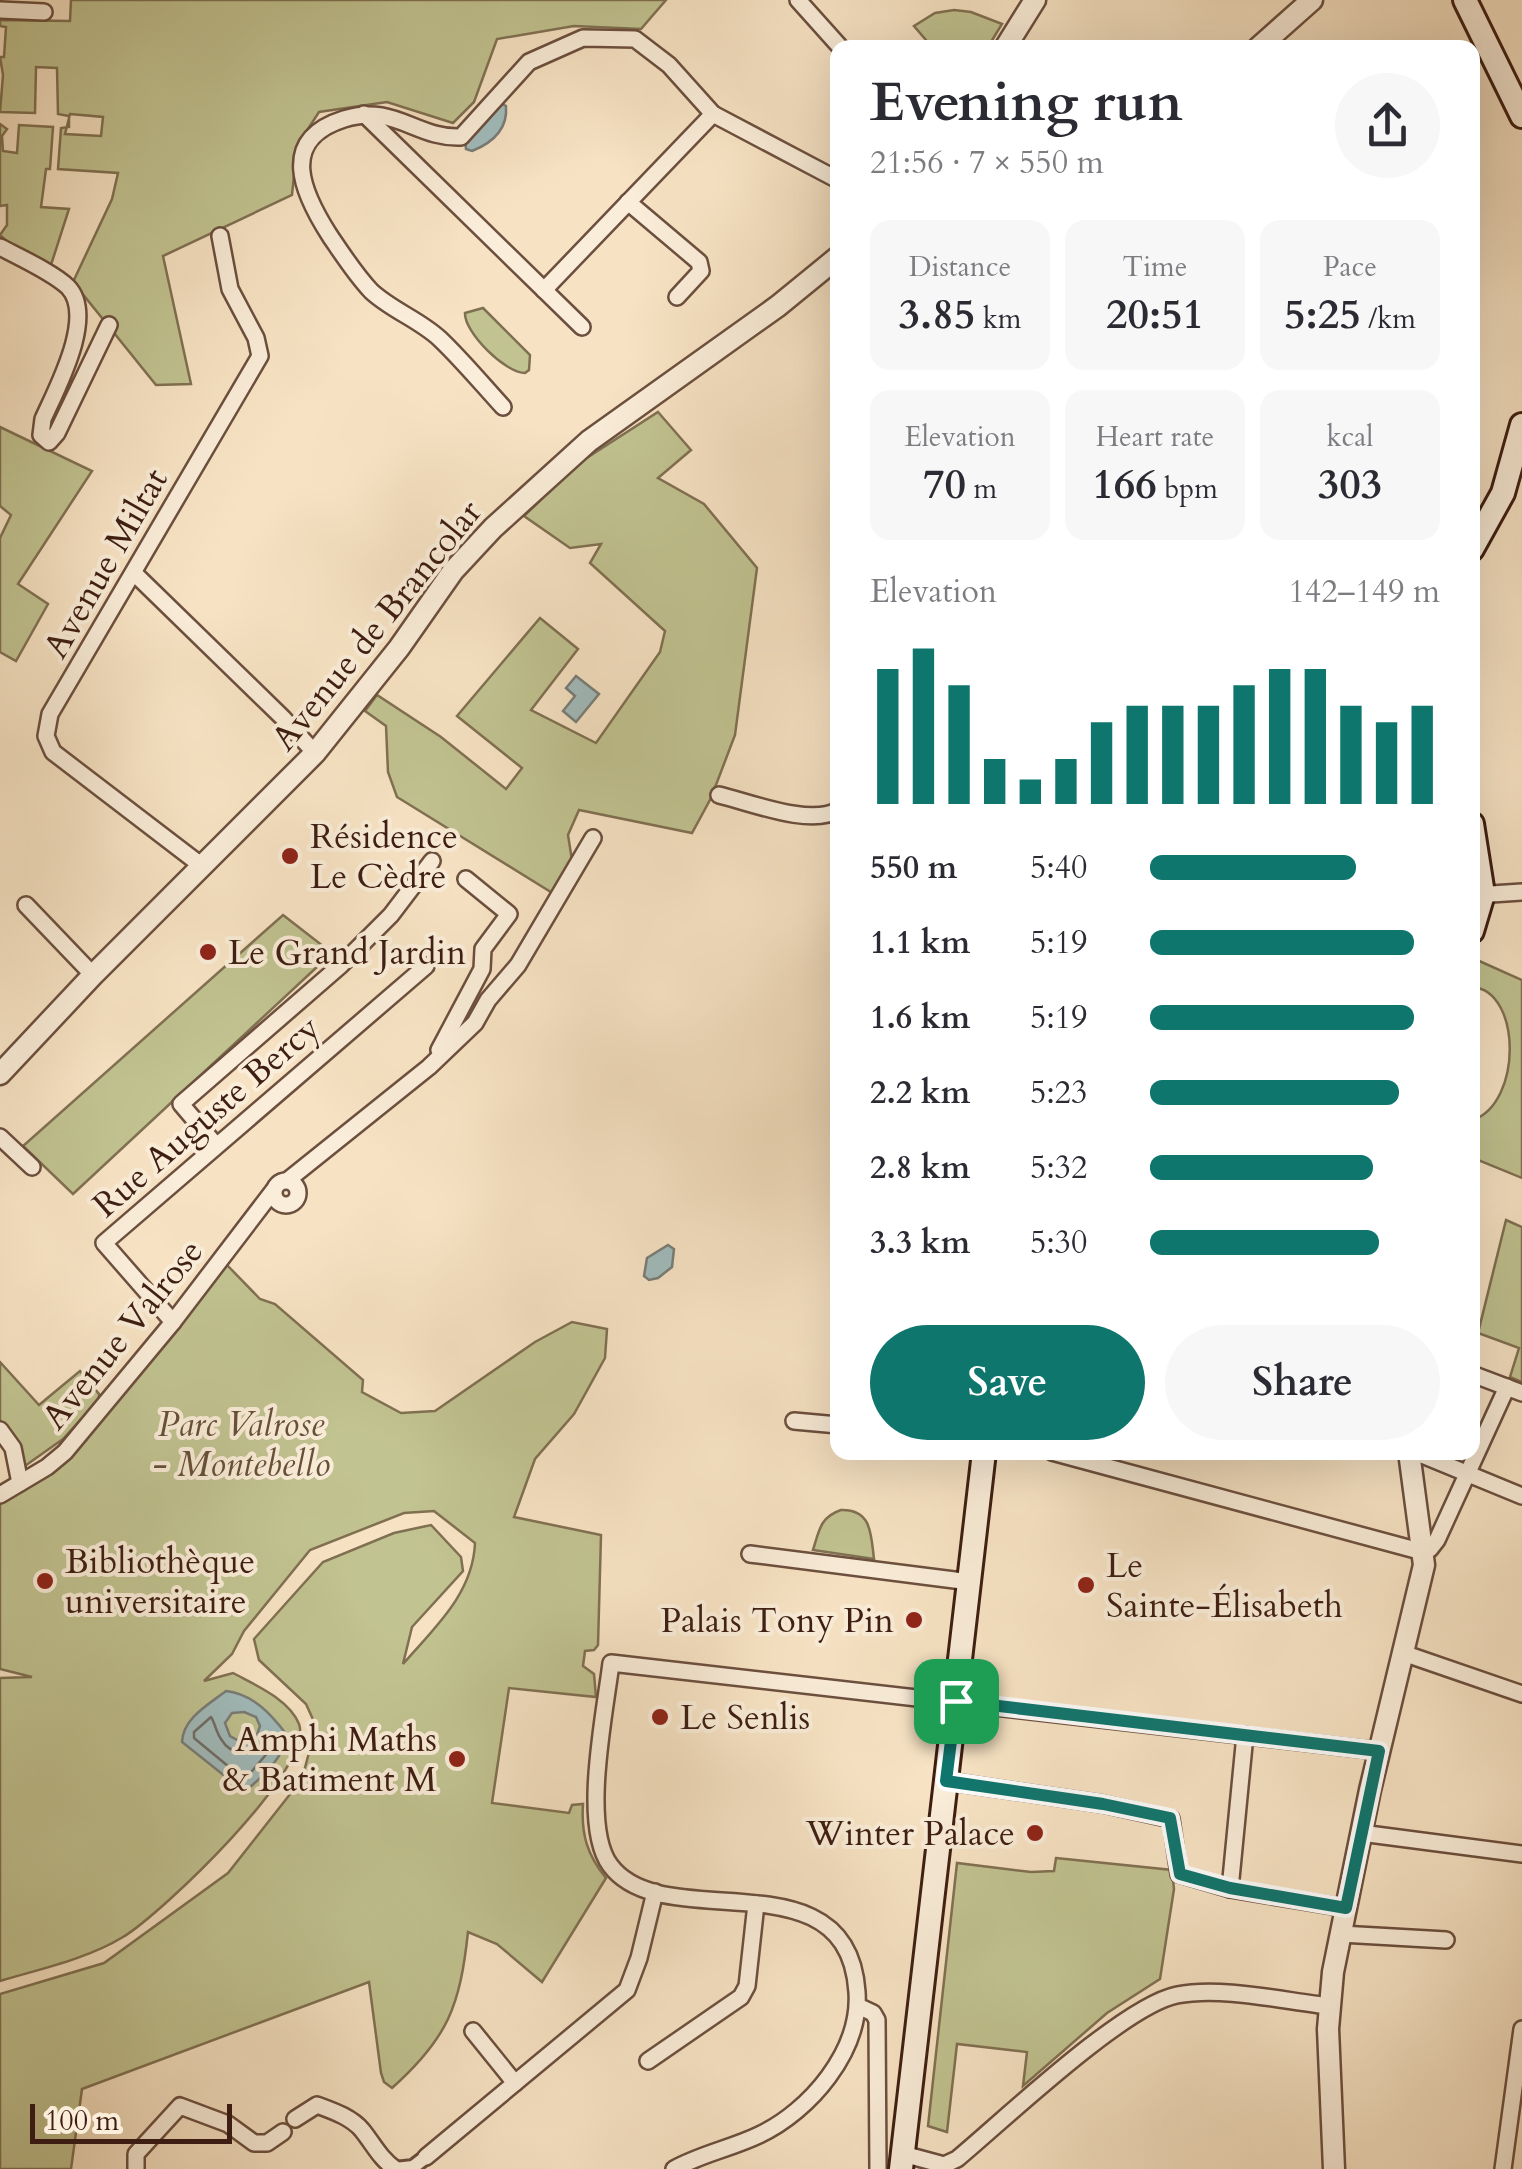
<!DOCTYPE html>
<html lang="en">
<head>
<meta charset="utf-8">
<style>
  :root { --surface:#fff; --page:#f7f7f7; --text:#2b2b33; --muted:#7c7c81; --accent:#0f766e }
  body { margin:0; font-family:Cardo,serif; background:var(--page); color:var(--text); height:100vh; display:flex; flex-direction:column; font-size:38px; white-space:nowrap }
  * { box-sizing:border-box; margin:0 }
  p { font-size:32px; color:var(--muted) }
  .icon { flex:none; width:55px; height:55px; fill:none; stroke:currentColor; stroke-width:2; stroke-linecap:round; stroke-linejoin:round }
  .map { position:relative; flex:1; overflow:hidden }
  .details { position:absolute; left:830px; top:40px; width:650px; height:1420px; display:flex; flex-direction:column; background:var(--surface); border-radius:20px; box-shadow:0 10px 40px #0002 }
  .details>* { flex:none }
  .scale { position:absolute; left:30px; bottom:25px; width:202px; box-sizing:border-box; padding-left:10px; border:5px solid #3e1e12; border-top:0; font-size:28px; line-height:35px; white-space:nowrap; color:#3e1e12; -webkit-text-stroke:8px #faedd9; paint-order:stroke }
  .pin { position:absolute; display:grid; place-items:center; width:85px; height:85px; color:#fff; margin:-42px; border-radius:20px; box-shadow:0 5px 15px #0006 }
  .round { display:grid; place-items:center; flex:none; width:105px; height:105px; border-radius:52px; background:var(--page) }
  .headline { display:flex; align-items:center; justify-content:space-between; height:170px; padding:0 40px }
  h1 { font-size:55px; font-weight:800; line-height:75px }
  .figures { display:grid; grid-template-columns:repeat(3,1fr); gap:15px; height:170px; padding:10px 40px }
  .figures div { display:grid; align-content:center; border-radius:20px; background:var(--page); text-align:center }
  .figures b { font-size:42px; font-weight:800 }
  .figures small { font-size:28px; font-weight:400 }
  .figures p { font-size:28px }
  .chart { height:280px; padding:20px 40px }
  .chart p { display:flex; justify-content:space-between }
  .chart svg { width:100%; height:180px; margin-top:10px; stroke:var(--accent); stroke-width:6 }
  .button { display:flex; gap:20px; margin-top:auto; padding:20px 40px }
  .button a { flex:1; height:115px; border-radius:60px; background:var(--accent); color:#fff; font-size:40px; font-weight:800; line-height:115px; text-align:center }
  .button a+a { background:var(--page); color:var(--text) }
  ul { padding:0 40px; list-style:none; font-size:32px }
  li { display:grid; grid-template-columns:160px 120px 1fr; align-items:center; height:75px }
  li i { height:25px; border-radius:12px; background:var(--accent) }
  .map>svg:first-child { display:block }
  .green { fill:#c1c391; stroke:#807052; stroke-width:2.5; fill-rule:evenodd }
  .water { fill:#a1bcbd; stroke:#797d79; stroke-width:2.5; fill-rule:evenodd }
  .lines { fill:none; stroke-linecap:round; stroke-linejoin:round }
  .shore { stroke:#706d68; stroke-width:2.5 }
  .pedestrian-casing { stroke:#6c4f3e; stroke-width:18 }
  .minor-casing { stroke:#6c4f3e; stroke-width:20 }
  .tertiary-casing { stroke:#6c4f3e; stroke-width:25 }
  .secondary-casing { stroke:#3e1e12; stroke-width:28 }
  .pedestrian { stroke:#faedd9; stroke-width:12 }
  .minor { stroke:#faedd9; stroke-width:15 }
  .tertiary { stroke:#faedd9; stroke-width:20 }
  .secondary { stroke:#faedd9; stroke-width:22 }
  .route-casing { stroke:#fff; stroke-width:20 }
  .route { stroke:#0f766e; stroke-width:12 }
  .poi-dot { fill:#8f2418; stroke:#faedd9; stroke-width:4 }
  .labels { text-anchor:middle; stroke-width:8; stroke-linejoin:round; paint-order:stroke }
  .street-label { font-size:35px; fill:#3e1e12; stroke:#faedd9 }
  .poi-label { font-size:35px; fill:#3e1e12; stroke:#faedd9; text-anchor:start }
  .park-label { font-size:35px; font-style:italic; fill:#655038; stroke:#faedd9 }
</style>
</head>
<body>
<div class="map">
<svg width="1522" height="2169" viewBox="0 0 1522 2169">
  <rect width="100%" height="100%" fill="#f7e3c4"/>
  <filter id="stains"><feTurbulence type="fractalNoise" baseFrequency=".002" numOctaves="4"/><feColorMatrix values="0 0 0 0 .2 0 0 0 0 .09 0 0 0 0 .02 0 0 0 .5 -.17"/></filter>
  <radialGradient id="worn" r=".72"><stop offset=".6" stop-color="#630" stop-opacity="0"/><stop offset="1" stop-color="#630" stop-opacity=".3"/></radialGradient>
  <g class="green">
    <path d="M71 0H666L641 29 574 26 497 39 474 102 453 123 387 102 319 112 297 146 292 195 163 256 191 384 156 385 73 282 112 199 118 173 58 169 61 128 69 127V116L58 114 57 68 36 67 35 113 0 112 3 75 0 57H4L6 27 0 26V20L70 21ZM70 114 103 117 101 136 65 134Z"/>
    <path d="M954 10 971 12 1002 24 988 47H932L914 26 935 13Z"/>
    <path d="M0 124 7 129 2 136 3 151 17 153 19 125 53 127 50 169H46L41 207 69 209 50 268 13 247 0 235 7 225V205L0 206Z"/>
    <path d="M483 308 530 355 529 370 525 373C505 373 464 332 465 313Z"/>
    <path d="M658 412 691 450 658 478 704 504 757 568 735 735 711 798 692 833 579 810 568 835 572 860 554 894 397 797 388 772 386 726 365 711 377 695 441 737 506 789 522 768 457 716 540 618 578 649 531 710 596 743 660 652 665 631 590 563 601 544 570 548 524 516 579 463Z"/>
    <path d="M0 427 92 471 18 584 48 604 16 661 0 652V538L11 515 0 506Z"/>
    <path d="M283 915 332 953 73 1194 23 1146Z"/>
    <path d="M1477 960 1522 980V1178L1473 1158V1120C1522 1103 1522 992 1473 987V965Z"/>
    <path d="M1506 1220 1522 1227V1382L1510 1377 1519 1348 1478 1333Z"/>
    <path d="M227 1265 260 1299 275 1304 363 1380 362 1392 401 1413 435 1411 535 1342 572 1322 607 1329 605 1358 574 1414 535 1459 514 1517 601 1535 598 1645 594 1650 585 1651 583 1666 594 1674 596 1697 509 1688 492 1803 569 1813 572 1805 583 1804C581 1834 587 1855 606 1878L542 1982 497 1944 468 1932C460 2006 448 2038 392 2088L384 2082 381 2073 369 1982 82 2089 71 2169H0V1994L104 1963 228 1873 302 1779 316 1726 306 1704 259 1660 254 1639 323 1562 394 1533 431 1525 461 1557 463 1571 412 1627 403 1664C434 1628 473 1594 475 1543L434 1511 404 1513 310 1550 244 1631 232 1654 204 1681 233 1673C255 1685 289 1699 299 1724 315 1768 161 1914 123 1937 87 1959 40 1969 0 1981V1678L32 1677 0 1669V1503L64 1458Z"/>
    <path d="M0 1362 39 1405 80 1371 99 1394V1400L63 1439 22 1468C20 1446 15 1436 0 1420Z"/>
    <path d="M841 1510C872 1509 871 1535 874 1559L813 1550C819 1531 820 1517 841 1510Z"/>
    <path d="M1056 1858 1172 1870 1174 1889 1160 1979 1107 2013 1023 2086 1027 2052 957 2044 947 2132 928 2126 957 1863 1031 1872 1054 1871Z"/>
  </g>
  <g class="water">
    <path d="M497 101 506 106C508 130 492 143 472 151L466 149 465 140Z"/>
    <path d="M576 676 599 694 576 722 563 711 575 696 566 688Z"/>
    <path d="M668 1245 674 1249 672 1267 658 1278 649 1280 644 1276 647 1258Z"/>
    <path d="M226 1691C253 1694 271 1714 287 1735 284 1757 264 1775 248 1789L236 1785 182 1742C183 1718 208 1705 226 1691ZM244 1712 256 1717 260 1726 257 1735 243 1743 230 1736 225 1723 232 1713Z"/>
  </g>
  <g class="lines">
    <path class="shore" d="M211 1717C215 1723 216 1732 221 1739 234 1761 257 1751 269 1735L275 1737V1744L247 1777 240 1776 194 1738V1732Z"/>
    <defs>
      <path id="pedestrian" d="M395 2169 413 2167 426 2157"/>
      <g id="minor">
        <path d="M798 0 841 48"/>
        <path d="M0 10 44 12"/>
        <path d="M364 114 582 327"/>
        <path d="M628 202 699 262 701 271 677 297"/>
        <path d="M0 247C19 257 54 273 68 287 96 316 57 388 43 419L41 435 49 442 57 433 109 325"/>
        <path d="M544 290 713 114"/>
        <path d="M503 407C482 384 462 360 440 339 420 320 391 310 371 291 355 274 343 255 330 236 303 194 277 140 344 119 394 103 416 139 461 137L529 62 583 38 635 39 669 65 713 114 838 180"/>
        <path d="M134 573 283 718 315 753"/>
        <path d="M719 795C749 802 811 827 838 810"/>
        <path d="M202 866 53 752 46 736 50 714 260 356 256 338 230 289 220 236"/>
        <path d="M1476 895 1522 892"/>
        <path d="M26 905 93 975"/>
        <path d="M439 1050 482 969 483 949 509 914 466 879"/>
        <path d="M0 1137 32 1167"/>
        <path d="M215 1144 181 1104 341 965 391 915 432 861"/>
        <path d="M288 1180 429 1067 475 1023 488 1000 518 965 593 838"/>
        <circle cx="286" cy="1193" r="12"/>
        <path d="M173 1322 104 1243 426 966"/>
        <path d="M1472 1374 1522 1393"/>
        <path d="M794 1421 838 1425"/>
        <path d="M0 1430 13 1448 20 1483"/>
        <path d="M1052 1452 1423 1552 1430 1549 1437 1540 1507 1387"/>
        <path d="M1415 1452 1522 1496"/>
        <path d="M0 1495 47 1467 65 1452 173 1322 273 1191"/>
        <path d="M750 1554 970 1582"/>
        <path d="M1403 1653 1522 1694"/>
        <path d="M946 1781 1103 1804 1171 1819 1179 1874 1230 1889 1345 1908"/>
        <path d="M1361 1833 1522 1854"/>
        <path d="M1230 1889 1245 1735"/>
        <path d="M1341 1934 1446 1940"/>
        <path d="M858 2006 873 2013 877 2020 878 2169"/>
        <path d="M473 2031 515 2083"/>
        <path d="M648 2061 741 1997 747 1986 756 1904"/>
        <path d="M295 2119 317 2105C333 2111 351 2117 362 2130 374 2145 379 2157 395 2169"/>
        <path d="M903 2154 944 2165 957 2159C1004 2120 1123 2006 1177 1995 1221 1986 1284 2001 1329 2006"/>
        <path d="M426 2157 627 1990 639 1958 655 1892"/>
        <path d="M136 2169V2154L180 2106 228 2124 254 2143H267L283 2132"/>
        <path d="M674 2169C701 2154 732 2148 759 2135 810 2111 861 2051 857 1992 848 1851 663 1938 610 1865 581 1825 605 1713 611 1663L1379 1751"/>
        <path d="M1503 2169 1522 2029"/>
      </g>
      <g id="tertiary">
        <path d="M1005 48 1035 0"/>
        <path d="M1258 48 1312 0"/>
        <path d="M0 1074 93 975 315 753 399 648 453 571 493 528 589 441 778 306 838 257"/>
        <path d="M1334 2169 1328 2029 1333 1972 1370 1790 1424 1565 1409 1452"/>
      </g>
      <g id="secondary">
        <path d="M1465 0 1522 116"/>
        <path d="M1472 549 1503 493 1522 425"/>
        <path d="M1472 824 1483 894 1472 931"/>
        <path d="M901 2169 984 1452"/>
      </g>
    </defs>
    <use href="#pedestrian" class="pedestrian-casing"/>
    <use href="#minor" class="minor-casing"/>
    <use href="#tertiary" class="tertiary-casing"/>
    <use href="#secondary" class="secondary-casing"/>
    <use href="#pedestrian" class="pedestrian"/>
    <use href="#minor" class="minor"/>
    <use href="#tertiary" class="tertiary"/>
    <use href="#secondary" class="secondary"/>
  </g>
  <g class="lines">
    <defs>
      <path id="route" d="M956 1701 1379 1751 1346 1908 1230 1888 1180 1874 1170 1818 1103 1804 946 1781Z"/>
    </defs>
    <use href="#route" class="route-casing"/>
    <use href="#route" class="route"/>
  </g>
  <g class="poi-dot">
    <circle cx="290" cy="856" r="10"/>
    <circle cx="208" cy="952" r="10"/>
    <circle cx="45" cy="1581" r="10"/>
    <circle cx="1086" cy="1585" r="10"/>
    <circle cx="914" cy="1620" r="10"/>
    <circle cx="660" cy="1717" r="10"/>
    <circle cx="457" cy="1759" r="10"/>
    <circle cx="1035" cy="1833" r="10"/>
  </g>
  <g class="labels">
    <g class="street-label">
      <text transform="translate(105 563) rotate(-60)" y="12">Avenue Miltat</text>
      <text transform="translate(376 625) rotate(-51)" y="12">Avenue de Brancolar</text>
      <text transform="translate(206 1116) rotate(-41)" y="12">Rue Auguste Bercy</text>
      <text transform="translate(122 1334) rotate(-51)" y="12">Avenue Valrose</text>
    </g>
    <g class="poi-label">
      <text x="310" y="848">Résidence<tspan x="310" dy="40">Le Cèdre</tspan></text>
      <text x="228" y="964">Le Grand Jardin</text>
      <text x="65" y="1573">Bibliothèque<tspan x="65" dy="40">universitaire</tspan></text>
      <text x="1106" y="1577">Le<tspan x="1106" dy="40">Sainte-Élisabeth</tspan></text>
      <text x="894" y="1632" text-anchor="end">Palais Tony Pin</text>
      <text x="680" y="1729">Le Senlis</text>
      <text x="437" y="1751" text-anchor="end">Amphi Maths<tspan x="437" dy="40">&amp; Batiment M</tspan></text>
      <text x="1015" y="1845" text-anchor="end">Winter Palace</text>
    </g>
    <g class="park-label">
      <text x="241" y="1436">Parc Valrose<tspan x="241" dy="40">- Montebello</tspan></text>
    </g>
  </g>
  <rect width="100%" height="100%" filter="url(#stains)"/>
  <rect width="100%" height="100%" fill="url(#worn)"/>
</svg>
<div class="scale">100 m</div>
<div class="pin" style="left:956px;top:1701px;background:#1e9e55"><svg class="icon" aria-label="arrive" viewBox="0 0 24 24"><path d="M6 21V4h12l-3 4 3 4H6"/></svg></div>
<section class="details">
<div class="headline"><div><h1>Evening run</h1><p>21:56 · 7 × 550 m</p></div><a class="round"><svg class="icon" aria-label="share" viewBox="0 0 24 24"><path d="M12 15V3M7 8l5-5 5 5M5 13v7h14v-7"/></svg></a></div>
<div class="figures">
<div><p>Distance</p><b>3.85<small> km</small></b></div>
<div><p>Time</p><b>20:51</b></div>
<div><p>Pace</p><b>5:25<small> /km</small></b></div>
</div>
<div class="figures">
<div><p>Elevation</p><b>70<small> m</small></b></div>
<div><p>Heart rate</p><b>166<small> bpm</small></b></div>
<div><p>kcal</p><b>303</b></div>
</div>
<div class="chart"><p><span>Elevation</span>142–149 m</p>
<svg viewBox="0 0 160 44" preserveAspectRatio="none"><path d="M5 44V11M15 44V6M25 44V15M35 44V33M45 44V38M55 44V33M65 44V24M75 44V20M85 44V20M95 44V20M105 44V15M115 44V11M125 44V11M135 44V20M145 44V24M155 44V20"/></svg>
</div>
<ul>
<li><b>550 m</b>5:40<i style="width:71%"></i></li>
<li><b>1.1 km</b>5:19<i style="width:91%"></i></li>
<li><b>1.6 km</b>5:19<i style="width:91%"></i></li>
<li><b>2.2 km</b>5:23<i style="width:86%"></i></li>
<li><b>2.8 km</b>5:32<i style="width:77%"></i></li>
<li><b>3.3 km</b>5:30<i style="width:79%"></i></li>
</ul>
<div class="button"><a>Save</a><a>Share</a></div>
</section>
</div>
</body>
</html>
